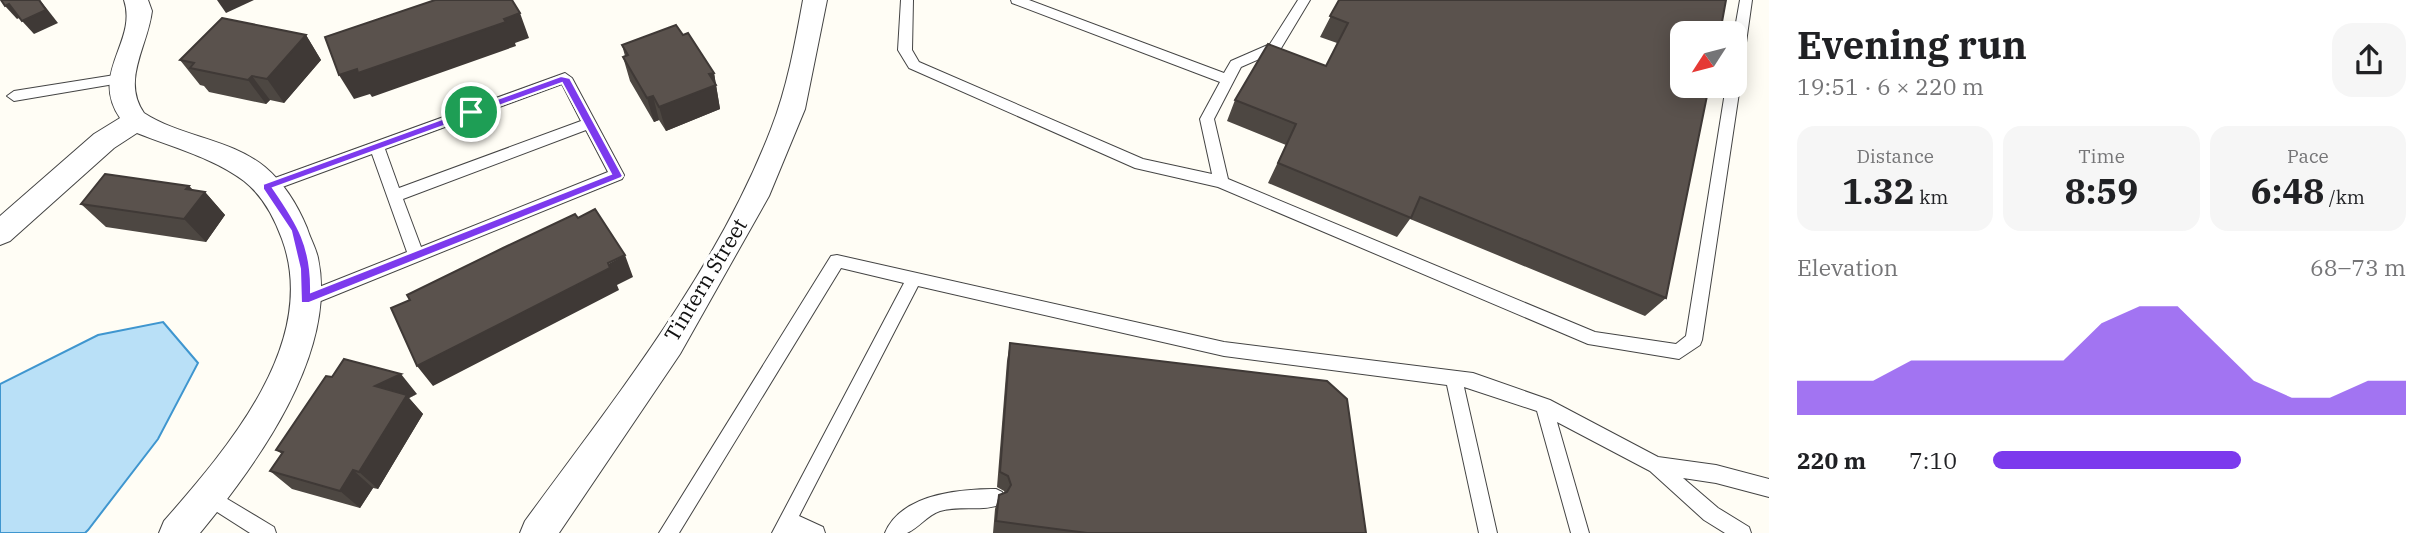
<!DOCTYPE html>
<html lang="en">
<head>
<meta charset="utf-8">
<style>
  :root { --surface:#fff; --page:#f6f6f6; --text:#202124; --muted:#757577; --accent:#7c3aed }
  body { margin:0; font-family:"IBM Plex Serif",serif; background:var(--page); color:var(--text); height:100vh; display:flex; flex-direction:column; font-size:26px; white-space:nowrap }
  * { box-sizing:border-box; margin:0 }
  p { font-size:23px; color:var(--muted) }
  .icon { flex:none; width:38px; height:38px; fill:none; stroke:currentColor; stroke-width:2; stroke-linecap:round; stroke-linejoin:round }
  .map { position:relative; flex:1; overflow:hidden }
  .side { display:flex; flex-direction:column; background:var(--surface); width:665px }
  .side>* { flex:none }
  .needle { width:46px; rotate:234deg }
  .controls { position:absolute; left:1670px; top:21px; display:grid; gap:14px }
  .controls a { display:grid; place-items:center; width:77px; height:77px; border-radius:14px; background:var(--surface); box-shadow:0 4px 18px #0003; font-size:35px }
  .pin { position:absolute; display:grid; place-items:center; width:60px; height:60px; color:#fff; margin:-30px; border:4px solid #fff; border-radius:50%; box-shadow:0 2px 7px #0007 }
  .round { display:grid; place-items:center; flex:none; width:74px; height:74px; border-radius:21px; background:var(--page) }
  .head { display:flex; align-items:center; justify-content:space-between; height:119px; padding:0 28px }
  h1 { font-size:38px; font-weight:700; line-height:52px }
  .metrics { display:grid; grid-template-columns:repeat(3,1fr); gap:10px; height:119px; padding:7px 28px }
  .metrics div { display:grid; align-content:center; border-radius:18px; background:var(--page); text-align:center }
  .metrics b { font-size:35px; font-weight:700 }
  .metrics small { font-size:19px; font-weight:400 }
  .metrics p { font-size:19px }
  .chart { height:196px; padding:14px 28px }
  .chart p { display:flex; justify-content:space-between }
  .chart svg { width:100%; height:126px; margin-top:7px; fill:var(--accent); opacity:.7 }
  ul { padding:0 28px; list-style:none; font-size:23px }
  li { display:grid; grid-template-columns:112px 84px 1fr; align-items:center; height:52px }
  li i { height:18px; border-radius:9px; background:var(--accent) }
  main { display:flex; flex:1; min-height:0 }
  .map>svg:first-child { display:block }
  .water { fill:#b9e0f7; stroke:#3f96cf; stroke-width:2 }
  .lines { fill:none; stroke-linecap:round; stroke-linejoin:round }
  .lane-casing { stroke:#444; stroke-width:2 }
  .street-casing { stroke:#444; stroke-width:2 }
  .lane { fill:#fff; fill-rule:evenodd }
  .street { fill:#fff; fill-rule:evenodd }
  .wall { fill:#4d4742 }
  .shaded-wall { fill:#3f3936 }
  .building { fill:#5a524d; stroke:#3f3936; stroke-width:2 }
  .route { fill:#7c3aed; stroke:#fff; stroke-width:2; fill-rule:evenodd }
  .labels { text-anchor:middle; stroke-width:7; stroke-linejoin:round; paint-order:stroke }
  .street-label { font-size:21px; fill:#111; stroke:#fff }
</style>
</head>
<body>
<main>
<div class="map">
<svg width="1769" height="533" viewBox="0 0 1769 533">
  <rect width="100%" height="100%" fill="#fffdf5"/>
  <path class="water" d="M163 322 198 363 158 439 88 530 85 533H0V384L98 335Z"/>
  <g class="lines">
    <defs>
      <g id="lane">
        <path d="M901 0H913L912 50 919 62 1143 159 1212 174 1200 119 1220 82 1012 3 1011 0H1029L1224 73 1231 61 1270 44 1298 0H1310L1280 50 1241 67 1214 119 1228 179 1595 332 1676 344 1686 336 1726 86H1734V34L1740 0H1752L1741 78 1736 82 1740 86 1702 340 1700 345 1679 359 1588 344 1218 187 1135 168 909 68 898 50Z"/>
        <path d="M565 73 572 78 624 175 622 179 311 305 305 307 299 305 297 300 299 295 407 252 372 154 266 193 259 187 261 183ZM562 84 581 121 399 188 385 149ZM586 130 608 172 421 247 403 199Z"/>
        <path d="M121 74 128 79 126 82 14 101 7 96 14 91Z"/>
        <path d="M837 255 1224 342 1473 373 1550 400 1658 457 1716 465 1769 479V497L1716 483 1683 478 1718 508 1749 527 1751 533H1725L1704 520 1650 471 1557 422 1589 533H1571L1537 411 1464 387 1497 533H1479L1447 385 1224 356 918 286 799 516 823 527 825 533H772L904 283 841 268 679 533H659L831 256Z"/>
        <path d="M209 488 274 527 276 533H250L203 503 200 497 203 491Z"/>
        <path d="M996 489 1002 492 1005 498 1002 504C984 512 960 505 940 511 927 515 919 528 907 533 902 533 891 533 885 533 901 494 960 489 996 489Z"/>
      </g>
      <g id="street">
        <path d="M124 0H148L152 11C148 46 121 80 144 113 181 137 231 139 265 167 284 183 298 206 307 228 310 238 316 248 318 258 338 353 257 464 200 533H159L164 521C228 448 320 342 282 239 274 217 263 196 244 181 214 158 172 147 137 133L114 148 10 241 0 245V216L94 134 120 118C89 72 138 42 124 0Z"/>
        <path d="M803 0H827L805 109 769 196 680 354 559 533H520L525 521C615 398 716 272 771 129 787 88 795 44 803 0Z"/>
      </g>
    </defs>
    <use href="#lane" class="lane-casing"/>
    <use href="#street" class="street-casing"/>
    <use href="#lane" class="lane"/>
    <use href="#street" class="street"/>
  </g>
  <g class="wall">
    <path d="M1339 0 1666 298 1645 316 1410 219 1397 237 1268 183 1286 145 1227 121 1235 100 1326 66 1337 43 1320 37Z"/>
    <path d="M306 35 321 60 284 103 270 100 266 104 209 92 204 86 200 85 180 60Z"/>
    <path d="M683 35 714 73 720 109 666 131 659 120 654 122 630 81 623 57 625 56 622 45Z"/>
    <path d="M189 186 193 190 205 192 225 215 206 242 106 227 81 204Z"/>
    <path d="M1010 343 1366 533H993L995 509 999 495 1005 493 1004 491 997 487 1007 361Z"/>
    <path d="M417 394 409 398 423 414 378 489 373 488 360 508 292 489 270 471 282 454 276 450Z"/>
  </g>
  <g class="shaded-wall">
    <path d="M39 0H40L58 23 34 34 22 21Z"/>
    <path d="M217 0H254L226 13Z"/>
    <path d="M9 4 21 17 17 19 5 6Z"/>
    <path d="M520 13 529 38 515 43 516 46 372 97 370 94 354 99 339 75Z"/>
    <path d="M306 35 321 60 284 103 267 79Z"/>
    <path d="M714 73 720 109 666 131 659 107 709 74Z"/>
    <path d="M252 76 270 100 266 104 248 80Z"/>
    <path d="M653 96 659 120 654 122 647 98Z"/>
    <path d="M189 186 200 198 205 192 225 215 206 242 184 219 186 189Z"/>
    <path d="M625 255 633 277 617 285 619 290 433 386 417 366Z"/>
    <path d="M401 374 417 394 409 398 423 414 378 489 359 472 375 386Z"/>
    <path d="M353 470 373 488 360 508 340 491Z"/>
  </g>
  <g class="building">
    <path d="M1 0H39L46 10 22 21 9 4 5 6Z"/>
    <path d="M435 0H512L520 13 504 19 506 22 358 73 357 69 339 75 325 37Z"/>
    <path d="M1339 0H1726L1720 33H1682V86H1709L1666 298 1420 197 1411 218 1278 163 1296 124 1235 100 1268 44 1326 66 1348 23 1330 16Z"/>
    <path d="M222 18 306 35 267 79 252 76 248 80 190 68 194 63 180 60Z"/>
    <path d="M676 25 683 35 688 33 714 73 709 74 716 85 659 107 653 96 647 98 623 57 628 55 622 45Z"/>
    <path d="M105 174 189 186 186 189 205 192 184 219 81 204Z"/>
    <path d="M595 209 625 255 608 263 610 268 417 366 391 308 410 300 407 295 503 248 575 214 578 218Z"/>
    <path d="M1010 343 1327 381 1347 399 1366 533H1087L996 521 999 495 1007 492 1011 485 1008 476 1000 472Z"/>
    <path d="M344 359 401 374 375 386 407 395 359 472 353 470 340 491 270 471 283 452 276 450 326 376 332 377Z"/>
  </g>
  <path class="route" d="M561 76 570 78 623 176 621 178 309 303H301L300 269 291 231 263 189V184ZM562 83 611 174 311 292C312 247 298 224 273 188Z"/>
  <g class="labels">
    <g class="street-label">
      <text transform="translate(706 280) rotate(-59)" y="7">Tintern Street</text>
    </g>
  </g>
</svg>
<div class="controls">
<a><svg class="needle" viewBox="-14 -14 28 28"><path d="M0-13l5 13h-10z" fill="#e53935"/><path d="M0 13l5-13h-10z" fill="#757577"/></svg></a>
</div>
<div class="pin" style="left:471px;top:112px;background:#1e9e55"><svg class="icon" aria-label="arrive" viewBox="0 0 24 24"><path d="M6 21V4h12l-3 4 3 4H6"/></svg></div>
</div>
<section class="side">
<div class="head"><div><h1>Evening run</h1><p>19:51 · 6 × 220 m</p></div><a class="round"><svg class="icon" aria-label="share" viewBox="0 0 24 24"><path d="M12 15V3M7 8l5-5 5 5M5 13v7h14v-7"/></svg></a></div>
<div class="metrics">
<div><p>Distance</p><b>1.32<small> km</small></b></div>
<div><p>Time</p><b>8:59</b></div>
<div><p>Pace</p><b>6:48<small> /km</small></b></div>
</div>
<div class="chart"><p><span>Elevation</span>68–73 m</p>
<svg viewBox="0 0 160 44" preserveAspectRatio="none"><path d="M0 44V32L10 32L20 32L30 25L40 25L50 25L60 25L70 25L80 12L90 6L100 6L110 19L120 32L130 38L140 38L150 32L160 32V44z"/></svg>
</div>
<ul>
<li><b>220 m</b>7:10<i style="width:60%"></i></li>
</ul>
</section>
</main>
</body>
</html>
